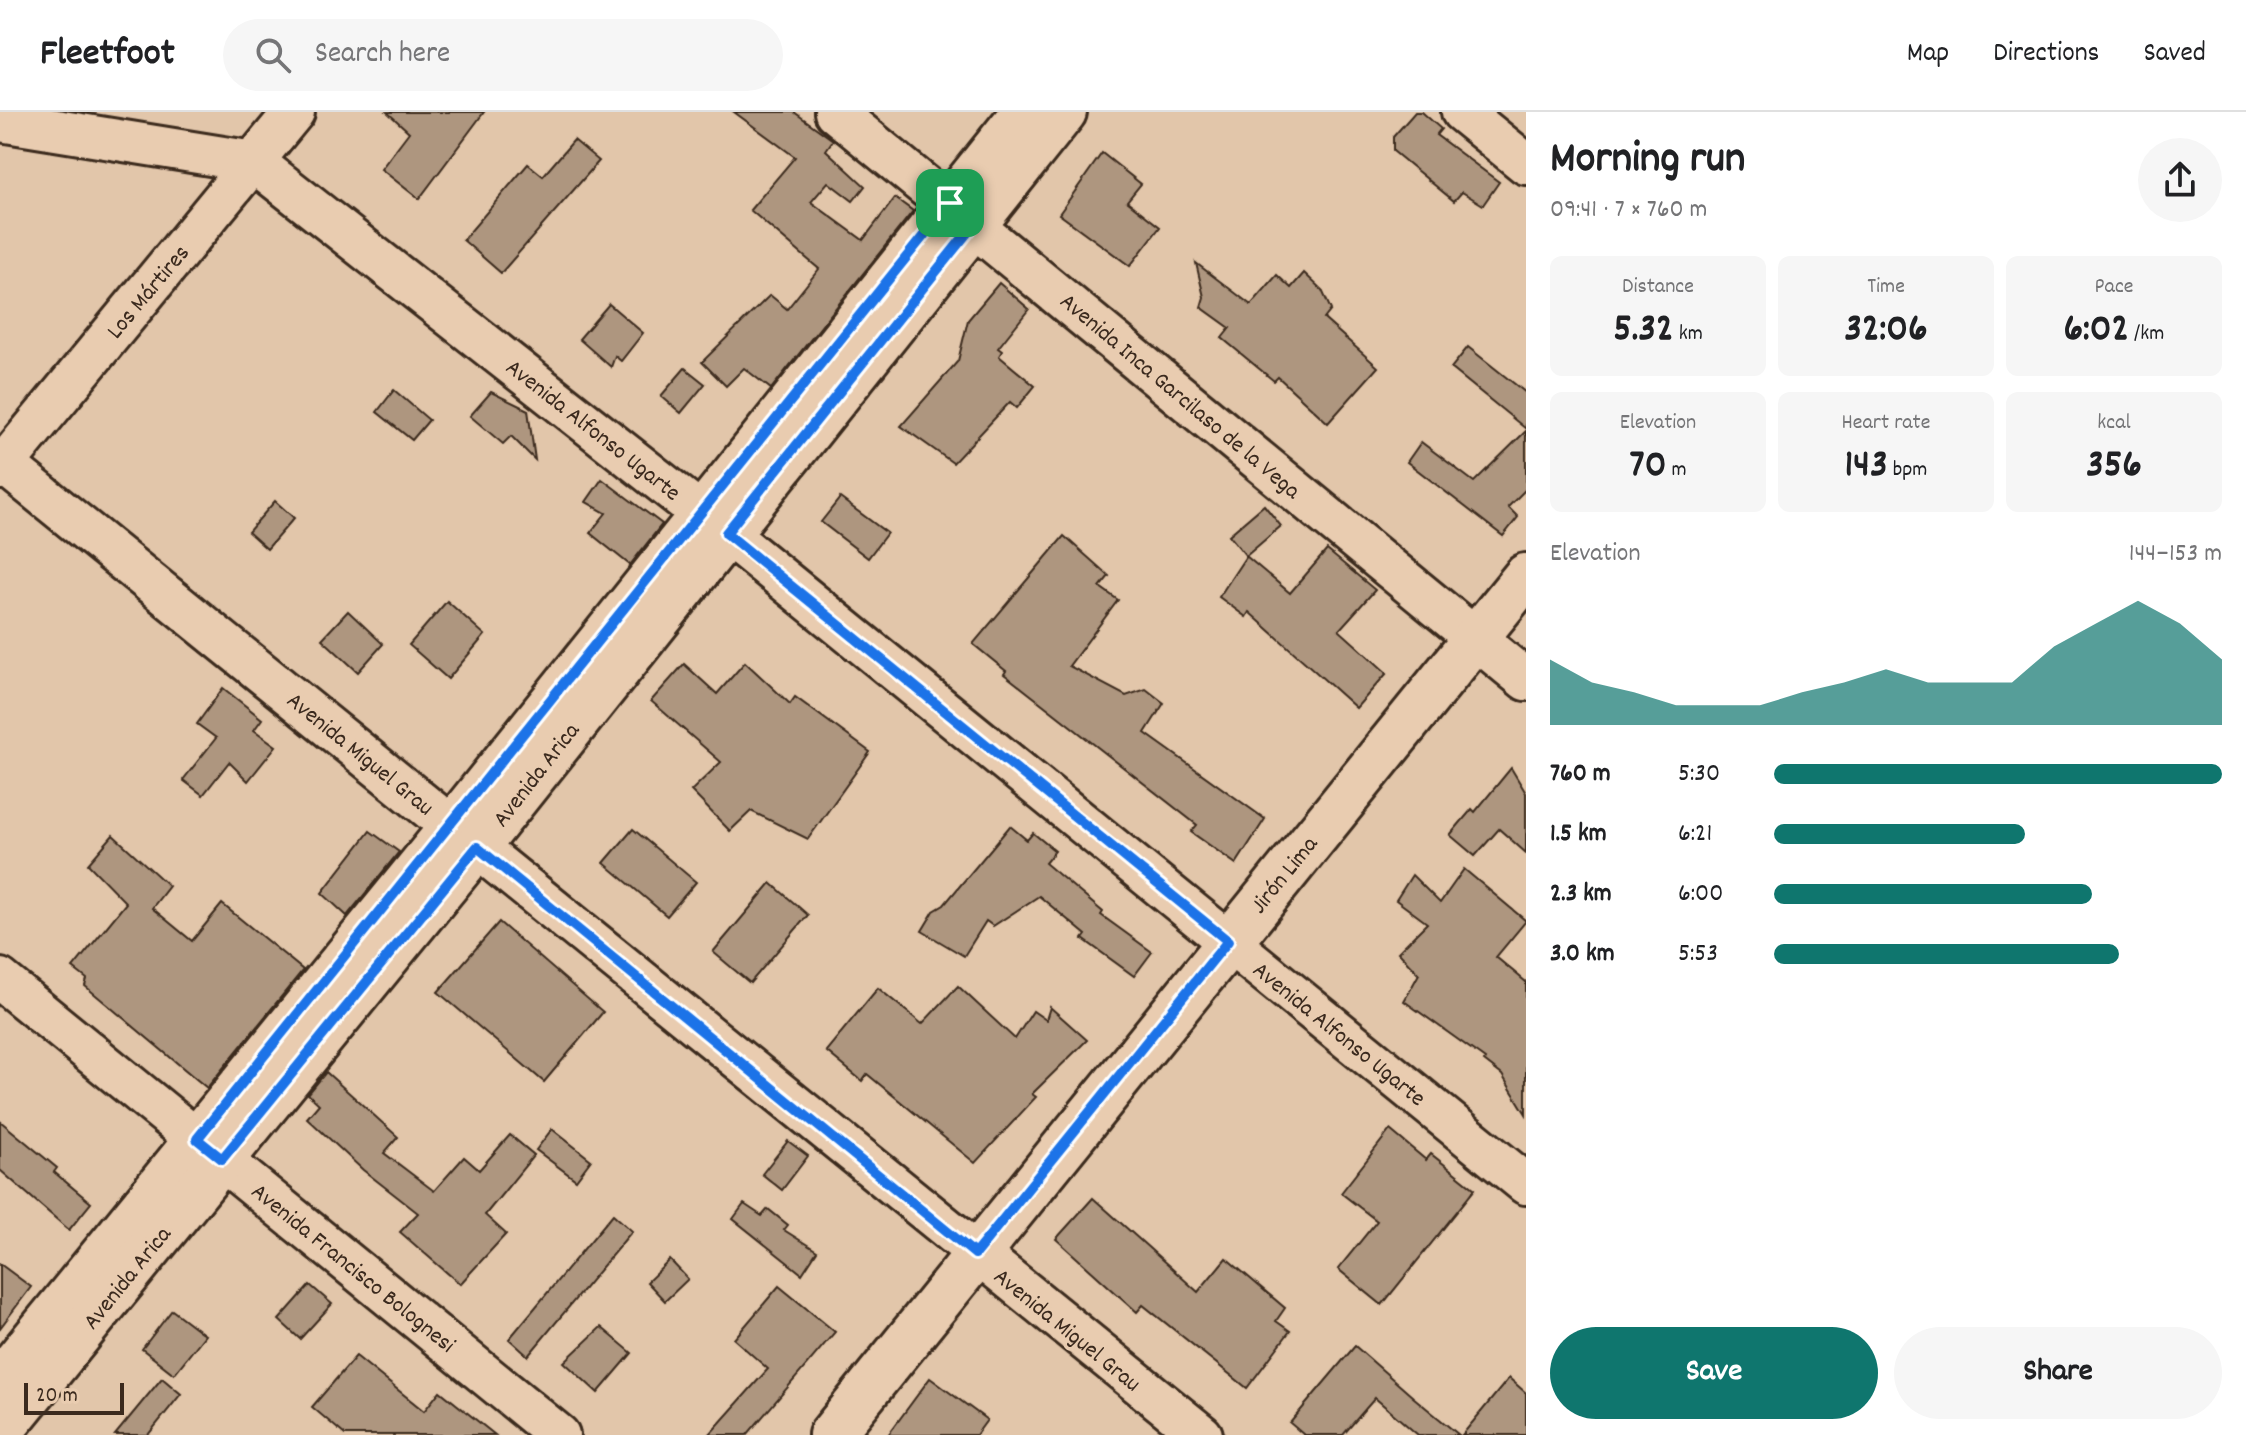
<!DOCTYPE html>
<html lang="en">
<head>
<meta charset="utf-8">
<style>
  :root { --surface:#fff; --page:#f6f6f6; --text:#202124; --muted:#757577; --line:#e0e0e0; --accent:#0f766e }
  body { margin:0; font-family:Dekko,sans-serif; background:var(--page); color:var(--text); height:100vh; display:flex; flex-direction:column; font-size:30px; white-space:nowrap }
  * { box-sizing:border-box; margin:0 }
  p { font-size:26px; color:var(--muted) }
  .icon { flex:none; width:44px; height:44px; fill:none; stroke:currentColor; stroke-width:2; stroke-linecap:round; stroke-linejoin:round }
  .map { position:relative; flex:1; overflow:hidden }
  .side { display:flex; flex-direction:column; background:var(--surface); width:720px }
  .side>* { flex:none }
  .scale { position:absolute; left:24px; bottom:20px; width:100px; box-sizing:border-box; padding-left:8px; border:4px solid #3b2a1e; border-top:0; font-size:22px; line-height:28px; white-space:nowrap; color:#3b2a1e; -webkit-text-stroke:6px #e9ccb0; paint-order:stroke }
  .pin { position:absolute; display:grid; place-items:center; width:68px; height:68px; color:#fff; margin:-34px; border-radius:16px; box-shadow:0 4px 12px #0006 }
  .round { display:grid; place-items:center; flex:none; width:84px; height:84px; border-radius:42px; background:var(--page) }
  .overview { display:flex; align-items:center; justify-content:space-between; height:136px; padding:0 24px }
  h1 { font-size:44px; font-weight:700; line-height:60px }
  .figures { display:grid; grid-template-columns:repeat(3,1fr); gap:12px; height:136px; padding:8px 24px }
  .figures div { display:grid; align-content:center; border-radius:12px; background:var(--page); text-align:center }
  .figures b { font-size:40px; font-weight:700 }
  .figures small { font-size:22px; font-weight:400 }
  .figures p { font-size:22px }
  .chart { height:224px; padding:16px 24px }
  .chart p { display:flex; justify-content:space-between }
  .chart svg { width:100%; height:144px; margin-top:8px; fill:var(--accent); opacity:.7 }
  .cta { display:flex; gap:16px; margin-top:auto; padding:16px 24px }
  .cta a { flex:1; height:92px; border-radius:48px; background:var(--accent); color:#fff; font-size:32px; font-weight:700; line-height:92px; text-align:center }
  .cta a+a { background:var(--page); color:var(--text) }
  ul { padding:0 24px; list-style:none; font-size:26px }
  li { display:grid; grid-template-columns:128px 96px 1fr; align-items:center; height:60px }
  li i { height:20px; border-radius:10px; background:var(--accent) }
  header { display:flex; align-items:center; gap:48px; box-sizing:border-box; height:112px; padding:0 40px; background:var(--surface); border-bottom:2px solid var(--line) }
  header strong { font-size:38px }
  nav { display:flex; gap:44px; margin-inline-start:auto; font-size:28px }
  .search { width:560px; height:72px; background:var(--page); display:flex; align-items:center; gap:20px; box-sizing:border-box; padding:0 28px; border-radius:44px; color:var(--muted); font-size:30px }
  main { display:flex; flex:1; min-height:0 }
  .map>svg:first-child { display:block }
  .building { fill:#ae967f; stroke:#3b2a1e; stroke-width:2 }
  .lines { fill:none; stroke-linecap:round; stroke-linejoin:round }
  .street-casing { stroke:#3b2a1e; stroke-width:46 }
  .secondary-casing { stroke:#3b2a1e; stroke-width:50 }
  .street { stroke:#e9ccb0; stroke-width:40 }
  .secondary { stroke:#e9ccb0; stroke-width:44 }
  .route-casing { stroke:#fff; stroke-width:16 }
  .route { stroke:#1a73e8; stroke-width:10 }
  .labels { text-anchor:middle; stroke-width:7; stroke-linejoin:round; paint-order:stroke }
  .street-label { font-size:24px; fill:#3b2a1e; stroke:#e9ccb0 }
</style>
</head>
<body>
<header>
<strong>Fleetfoot</strong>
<div class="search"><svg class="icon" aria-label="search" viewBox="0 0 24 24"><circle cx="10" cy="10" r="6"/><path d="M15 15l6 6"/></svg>Search here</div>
<nav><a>Map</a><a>Directions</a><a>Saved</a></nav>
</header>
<main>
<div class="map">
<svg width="1526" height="1323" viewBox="0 0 1526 1323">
  <rect width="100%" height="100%" fill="#e2c6aa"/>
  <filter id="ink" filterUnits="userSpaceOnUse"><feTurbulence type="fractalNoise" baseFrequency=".0125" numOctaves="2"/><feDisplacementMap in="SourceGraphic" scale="16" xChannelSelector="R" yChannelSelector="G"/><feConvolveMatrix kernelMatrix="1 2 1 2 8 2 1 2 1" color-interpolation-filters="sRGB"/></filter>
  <g filter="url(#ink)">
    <g class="building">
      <path d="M387 0H484L419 87 381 57 409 20Z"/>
      <path d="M734 0H794L833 28 826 38 865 74 853 89 828 70 811 90 863 128 895 86 913 99 771 277 744 256 726 274 702 250 770 183 787 197 819 157 750 98 795 45Z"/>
      <path d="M1415 0H1422L1441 17 1436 23 1499 70 1483 93 1462 80 1454 89 1393 39V25Z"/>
      <path d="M574 28 599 49 501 161 463 128 528 52 543 64Z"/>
      <path d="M1102 41 1141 72 1127 89 1160 115 1130 154 1059 102Z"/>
      <path d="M1196 151 1251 193 1277 163 1291 176 1304 161 1322 178 1331 198 1324 207 1378 255 1328 311 1278 265 1274 269 1222 226 1230 216 1201 195 1204 185Z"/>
      <path d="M999 171 1029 197 998 236 1002 239 999 244 1035 274 1017 296 1010 290 953 351 901 314 958 249 968 208Z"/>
      <path d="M609 192 643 221 621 249 615 244 611 255 579 227Z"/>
      <path d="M1468 235 1526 281V317L1451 256Z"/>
      <path d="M685 256 705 272 681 301 661 284Z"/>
      <path d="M394 278 429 308 412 328 377 300Z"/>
      <path d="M491 280 528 298 535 348 511 324 503 332 470 304Z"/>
      <path d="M1526 319V377L1508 395 1518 405 1503 424 1407 350 1421 330 1474 370Z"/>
      <path d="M602 367 662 412 630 453 590 421 606 401 586 390Z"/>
      <path d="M840 386 887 421 868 446 821 410Z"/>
      <path d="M275 389 294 406 267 437 248 420Z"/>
      <path d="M1264 393 1281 414 1246 444 1229 423Z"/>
      <path d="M1064 424 1109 464 1100 475 1118 488 1069 554 1126 584 1146 577 1164 591 1145 621 1265 707 1236 752 1191 720 1197 713 1004 562 1006 559 973 532Z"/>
      <path d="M1327 438 1375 478 1339 518 1387 561 1356 596 1249 500 1246 505 1219 485 1246 444 1290 481Z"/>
      <path d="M447 489 485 523 448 567 409 533Z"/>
      <path d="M348 499 383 532 358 560 322 527Z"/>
      <path d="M745 550 790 592 795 585 870 640 808 727 751 699 730 719 691 679 721 650 651 589 684 552 717 582Z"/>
      <path d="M223 576 262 607 254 618 276 634 248 669 229 650 203 683 183 668 216 626 197 612Z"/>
      <path d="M1511 656 1526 681V741L1499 717 1475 744 1450 723 1472 697 1475 700Z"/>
      <path d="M1010 714 1027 728 1033 721 1055 739 1045 751 1103 800 1101 803 1152 840 1134 864 1083 827 1086 823 1039 784 993 814 986 809 964 844 922 819 934 799 944 793Z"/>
      <path d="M633 717 696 770 667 804 604 751Z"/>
      <path d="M370 719 399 740 347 804 322 781Z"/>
      <path d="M113 723 169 774 152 796 192 829 222 792 303 858 207 976 85 874 87 867 73 856 126 791 88 752Z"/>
      <path d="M1464 757 1526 809 1496 845 1526 870V1002L1502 963 1484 949 1485 947 1404 889 1419 862 1398 840 1427 811 1396 788 1412 763 1440 791Z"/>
      <path d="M771 771 808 803 750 871 713 840Z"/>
      <path d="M499 810 603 900 544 970 438 880Z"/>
      <path d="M958 874 1015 927 1033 899 1046 908 1050 895 1087 928 1032 982 1036 985 975 1051 867 962 862 969 826 939 878 876 922 912Z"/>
      <path d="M326 960 398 1025 384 1041 434 1079 464 1045 479 1058 510 1023 534 1043 485 1103 506 1122 460 1172 400 1120 418 1101 363 1058 307 1006 319 992 308 982Z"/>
      <path d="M0 1009 57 1056 54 1060 91 1091 69 1118 0 1058Z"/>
      <path d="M552 1017 591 1048 576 1068 536 1038Z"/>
      <path d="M1390 1018 1426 1048 1431 1042 1475 1077 1382 1193 1338 1157 1377 1109 1341 1081Z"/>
      <path d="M788 1029 808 1044 782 1078 762 1062Z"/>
      <path d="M1093 1086 1198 1180 1226 1146 1285 1196 1276 1209 1290 1219 1247 1276 1143 1193 1137 1200 1056 1127Z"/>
      <path d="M744 1092 762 1104 768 1097 788 1113 784 1118 817 1139 802 1162 733 1107Z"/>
      <path d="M613 1102 632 1119 528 1244 509 1227Z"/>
      <path d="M670 1148 688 1167 665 1189 647 1170Z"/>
      <path d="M0 1152 31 1175 0 1216Z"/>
      <path d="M310 1173 332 1192 300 1227 279 1208Z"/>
      <path d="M779 1174 835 1220 747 1323H709L768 1257 734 1227Z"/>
      <path d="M172 1198 205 1223 174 1262 142 1237Z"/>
      <path d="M601 1215 632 1241 598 1281 564 1250Z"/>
      <path d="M1355 1234 1413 1285 1459 1323H1418L1375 1286 1343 1323H1304L1290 1311Z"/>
      <path d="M356 1244 424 1299 440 1279 495 1323H345L312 1295Z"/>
      <path d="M162 1266 181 1282 148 1323H115Z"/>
      <path d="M930 1266 987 1308 976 1323H888Z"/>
      <path d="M1509 1266 1526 1281V1323H1462Z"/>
    </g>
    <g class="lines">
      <defs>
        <g id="street">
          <path d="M835 0 1526 568"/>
          <path d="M1462 0 1526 52"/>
          <path d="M0 9 254 50 726 421 1526 1072"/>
          <path d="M4 352 1202 1323"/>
          <path d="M0 357 294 0"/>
          <path d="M0 867 559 1323"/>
        </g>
        <g id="secondary">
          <path d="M0 1269 452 715 1024 0"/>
          <path d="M0 1320 477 735 1064 0"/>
          <path d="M831 1323 1526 464"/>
        </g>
      </defs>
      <use href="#street" class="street-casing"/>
      <use href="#secondary" class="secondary-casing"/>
      <use href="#street" class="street"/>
      <use href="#secondary" class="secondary"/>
    </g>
  </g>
  <g class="lines" filter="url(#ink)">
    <defs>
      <path id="route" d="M950 91 975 111 726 421 1228 829 975 1142 477 735 222 1047 197 1027Z"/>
    </defs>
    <use href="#route" class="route-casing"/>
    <use href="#route" class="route"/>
  </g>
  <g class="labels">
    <g class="street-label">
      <text transform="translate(147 179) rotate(-50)" y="8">Los Mártires</text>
      <text transform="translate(1181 283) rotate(40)" y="8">Avenida Inca Garcilaso de la Vega</text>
      <text transform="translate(594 317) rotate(38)" y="8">Avenida Alfonso Ugarte</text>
      <text transform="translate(361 641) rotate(39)" y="8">Avenida Miguel Grau</text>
      <text transform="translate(535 662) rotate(-52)" y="8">Avenida Arica</text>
      <text transform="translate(1283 762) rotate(-51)" y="8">Jirón Lima</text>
      <text transform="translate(1340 921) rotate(39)" y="8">Avenida Alfonso Ugarte</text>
      <text transform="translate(354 1155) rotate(39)" y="8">Avenida Francisco Bolognesi</text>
      <text transform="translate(126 1165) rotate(-51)" y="8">Avenida Arica</text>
      <text transform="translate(1068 1217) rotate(39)" y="8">Avenida Miguel Grau</text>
    </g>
  </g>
</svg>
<div class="scale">20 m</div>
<div class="pin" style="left:950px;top:91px;background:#1e9e55"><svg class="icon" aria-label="arrive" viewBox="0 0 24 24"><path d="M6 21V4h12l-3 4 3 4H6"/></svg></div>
</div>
<section class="side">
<div class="overview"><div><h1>Morning run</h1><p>09:41 · 7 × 760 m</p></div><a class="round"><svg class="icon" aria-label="share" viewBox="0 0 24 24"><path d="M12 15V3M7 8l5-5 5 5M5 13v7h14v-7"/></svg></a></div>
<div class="figures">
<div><p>Distance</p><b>5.32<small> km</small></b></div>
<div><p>Time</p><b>32:06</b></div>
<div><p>Pace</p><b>6:02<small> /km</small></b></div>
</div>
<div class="figures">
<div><p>Elevation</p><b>70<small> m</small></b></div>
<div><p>Heart rate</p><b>143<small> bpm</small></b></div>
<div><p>kcal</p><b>356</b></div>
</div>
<div class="chart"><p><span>Elevation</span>144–153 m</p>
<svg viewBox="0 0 160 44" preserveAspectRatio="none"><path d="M0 44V24L10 31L20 34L30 38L40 38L50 38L60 34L70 31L80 27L90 31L100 31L110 31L120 20L130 13L140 6L150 13L160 24V44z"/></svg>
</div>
<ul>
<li><b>760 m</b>5:30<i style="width:100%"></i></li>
<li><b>1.5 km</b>6:21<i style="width:56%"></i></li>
<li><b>2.3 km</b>6:00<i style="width:71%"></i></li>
<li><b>3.0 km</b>5:53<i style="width:77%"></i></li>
</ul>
<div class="cta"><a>Save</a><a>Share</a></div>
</section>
</main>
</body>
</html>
